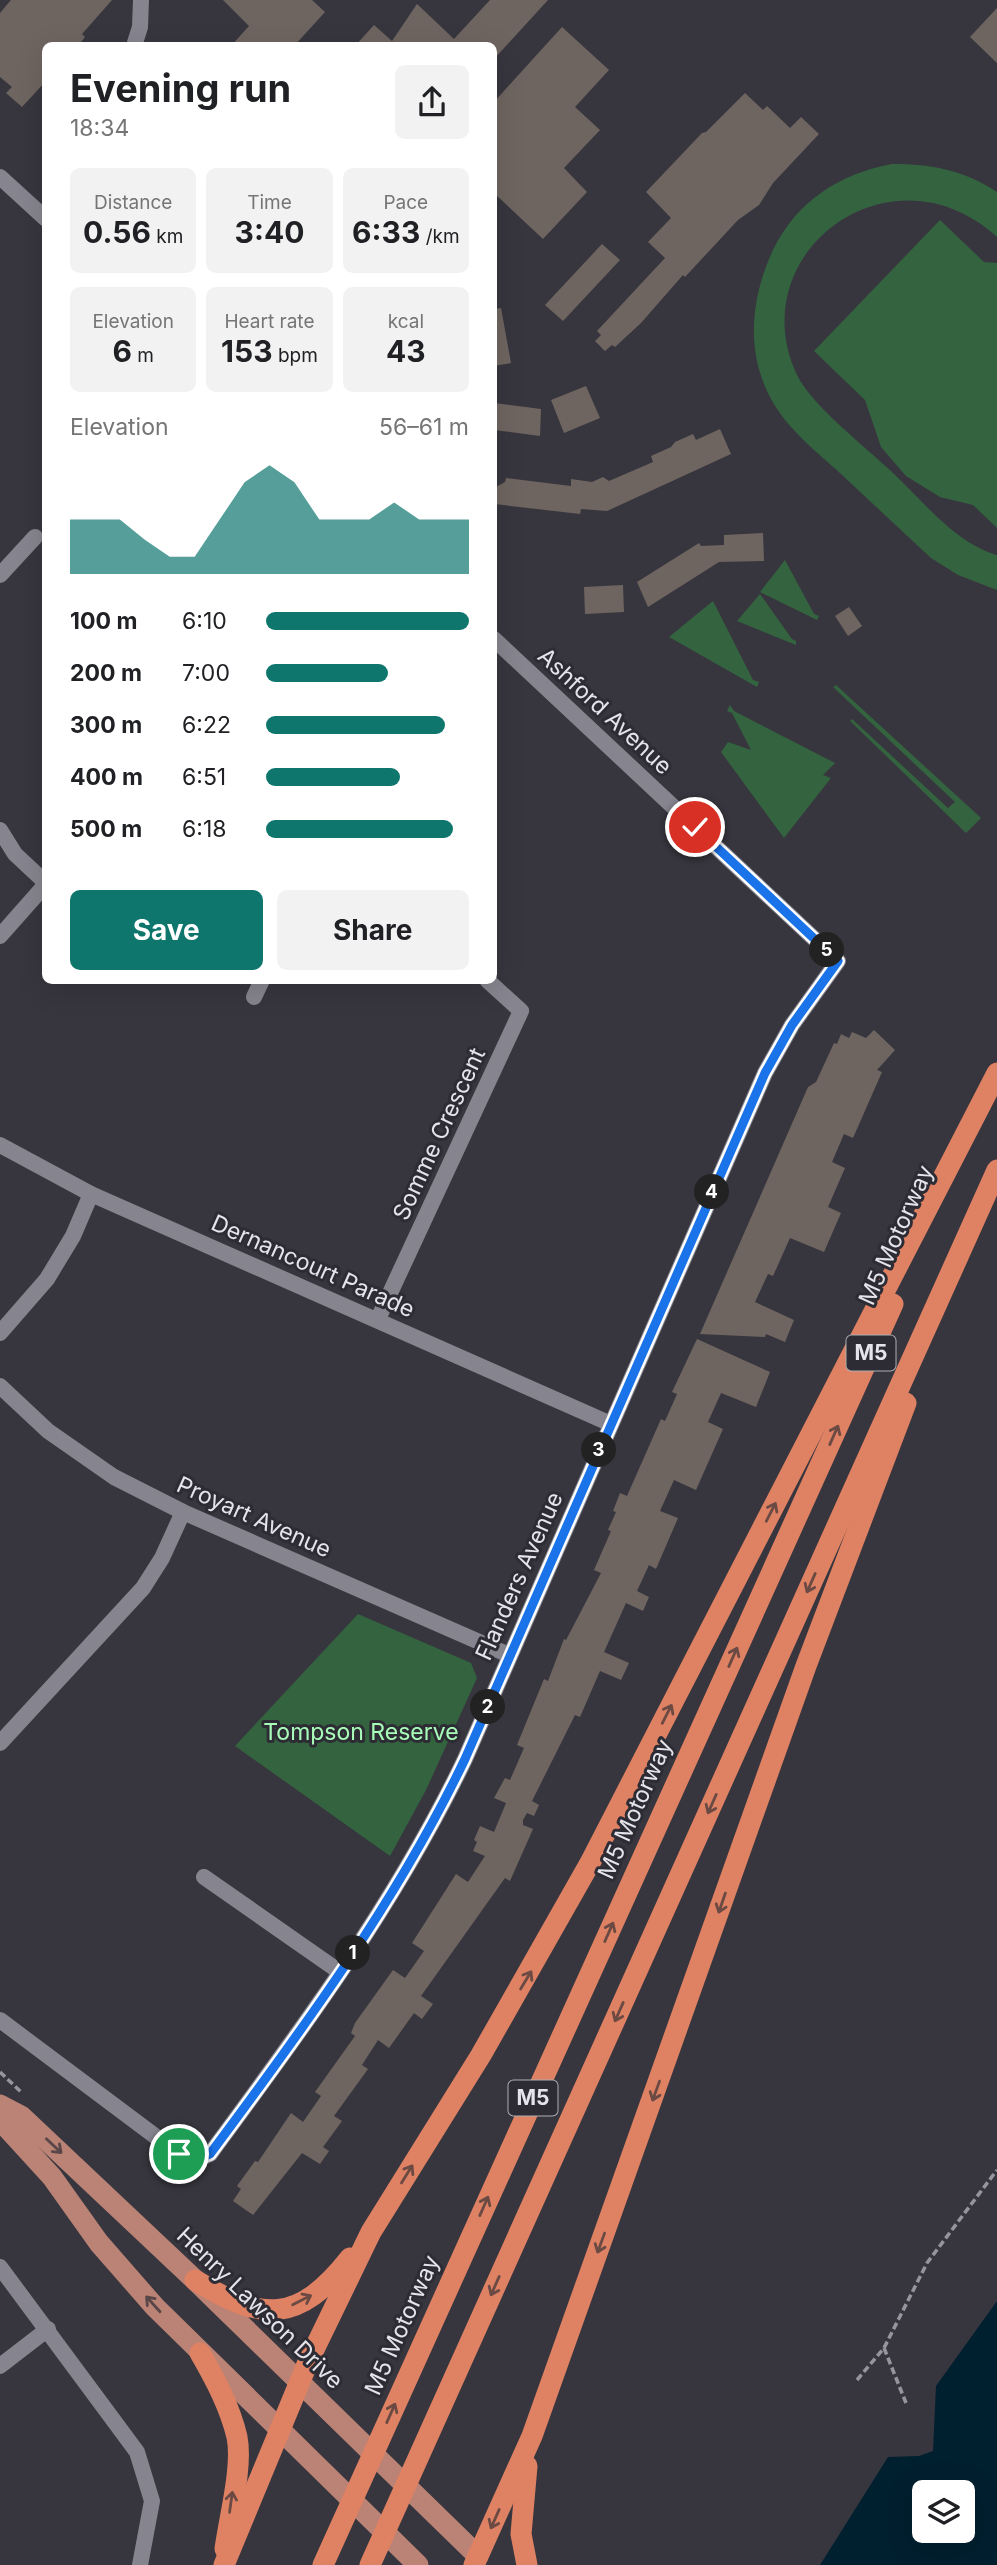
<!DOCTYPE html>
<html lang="en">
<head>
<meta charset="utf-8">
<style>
  :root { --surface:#fff; --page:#f2f2f2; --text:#202124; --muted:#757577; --accent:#0f766e }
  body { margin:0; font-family:Inter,sans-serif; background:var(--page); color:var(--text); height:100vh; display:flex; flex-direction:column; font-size:26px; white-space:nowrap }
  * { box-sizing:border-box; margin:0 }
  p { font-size:23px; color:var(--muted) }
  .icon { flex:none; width:38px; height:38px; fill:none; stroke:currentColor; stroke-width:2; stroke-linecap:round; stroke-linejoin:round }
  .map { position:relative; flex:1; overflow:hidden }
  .sheet { position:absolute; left:42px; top:42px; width:455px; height:942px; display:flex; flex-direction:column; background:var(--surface); border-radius:10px; box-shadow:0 7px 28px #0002 }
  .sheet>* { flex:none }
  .tools { position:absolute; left:912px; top:2480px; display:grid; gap:14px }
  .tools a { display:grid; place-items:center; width:63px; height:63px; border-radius:10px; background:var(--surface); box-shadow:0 7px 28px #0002; font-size:35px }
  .pin { position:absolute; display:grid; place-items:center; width:60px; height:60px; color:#fff; margin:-30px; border:4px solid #fff; border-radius:50%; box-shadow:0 2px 7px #0007 }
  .km { position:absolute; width:35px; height:35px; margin:-18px; border-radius:50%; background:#222; color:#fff; font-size:19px; line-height:35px; text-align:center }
  .round { display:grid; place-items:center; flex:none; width:74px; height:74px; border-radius:10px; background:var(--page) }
  .overview { display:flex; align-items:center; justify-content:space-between; height:119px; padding:0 28px }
  h1 { font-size:38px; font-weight:700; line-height:52px }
  .figures { display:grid; grid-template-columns:repeat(3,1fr); gap:10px; height:119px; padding:7px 28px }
  .figures div { display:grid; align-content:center; border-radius:10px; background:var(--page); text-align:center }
  .figures b { font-size:30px; font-weight:700 }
  .figures small { font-size:19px; font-weight:400 }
  .figures p { font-size:19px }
  .chart { height:196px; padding:14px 28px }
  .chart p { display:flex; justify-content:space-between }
  .chart svg { width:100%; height:126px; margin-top:7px; fill:var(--accent); opacity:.7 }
  .primary-button { display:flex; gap:14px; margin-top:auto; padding:14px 28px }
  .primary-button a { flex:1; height:80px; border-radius:10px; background:var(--accent); color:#fff; font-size:28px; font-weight:700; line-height:80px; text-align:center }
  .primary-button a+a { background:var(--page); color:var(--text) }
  ul { padding:0 28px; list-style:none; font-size:23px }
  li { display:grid; grid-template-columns:112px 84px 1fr; align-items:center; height:52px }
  li i { height:18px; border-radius:9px; background:var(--accent) }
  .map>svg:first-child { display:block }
  .green { fill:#34633f }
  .water { fill:#001f2f; fill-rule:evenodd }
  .building { fill:#6f6560 }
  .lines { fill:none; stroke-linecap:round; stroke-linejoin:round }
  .path { stroke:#96959c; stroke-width:3.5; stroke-dasharray:7 3.5; stroke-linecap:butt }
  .street { stroke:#86858f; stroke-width:16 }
  .primary { stroke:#bb8375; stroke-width:21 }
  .highway { stroke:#df8163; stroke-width:21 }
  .oneway { stroke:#6b4a44 }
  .oneway2 { stroke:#584648 }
  .route-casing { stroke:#fff; stroke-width:14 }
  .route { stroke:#1a73e8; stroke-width:9 }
  .labels { text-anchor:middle; stroke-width:6; stroke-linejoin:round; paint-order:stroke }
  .shield { fill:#2d2c34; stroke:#aeadb3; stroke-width:2 }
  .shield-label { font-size:21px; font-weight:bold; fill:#e5e4ea }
  .street-label { font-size:23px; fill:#e5e4ea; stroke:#2d2c34 }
  .park-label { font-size:23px; fill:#a7fcb8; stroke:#2d2c34 }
</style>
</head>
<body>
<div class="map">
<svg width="997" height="2565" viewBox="0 0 997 2565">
  <rect width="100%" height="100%" fill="#37363e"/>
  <g class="green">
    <path d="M892 164C931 164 964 170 997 192V237C890 140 740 254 797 375 812 406 867 448 893 473 924 502 955 543 997 555V590L958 575 931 558C902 531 872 503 842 475 826 460 807 445 792 428 745 377 745 310 773 250 797 201 839 174 892 164Z"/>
    <path d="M940 220 984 262 997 263V528L973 505 940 497 906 476 881 447 865 400 814 351Z"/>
    <path d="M785 560 814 614 819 616 817 620 760 592Z"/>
    <path d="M760 594 792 639 796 641V645L737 621Z"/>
    <path d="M713 601 753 680 759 682 757 687 669 637Z"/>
    <path d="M836 685 981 818 966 833 850 721 852 719 948 808 955 802 833 687Z"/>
    <path d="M730 705 734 711 835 763 823 775 831 778 784 838 721 752 728 742 751 750 732 713 727 711Z"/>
    <path d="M358 1614 471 1663 477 1678 426 1790 390 1856 235 1746Z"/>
  </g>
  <path class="water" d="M997 2301V2565H820L888 2457 919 2456 933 2451 936 2386ZM924 2492H962V2530H924Z"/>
  <g class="building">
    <path d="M11 0H112L82 34 85 37 78 46H46V81L22 107 6 93 12 87 0 77V13Z"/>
    <path d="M223 0H312L325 12 294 46H231L249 26Z"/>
    <path d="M490 0H548L494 59V46H355L374 25 392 41 417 4 454 39Z"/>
    <path d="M997 8V63L970 37Z"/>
    <path d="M562 27 609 70 575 107 600 130 564 168 587 192 543 239 494 193V102Z"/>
    <path d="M745 93 763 110 767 106 790 128 801 117 819 134 773 183 759 205 738 220 685 277 683 275 641 323 615 347 612 345 605 351 595 341 601 335 597 331 665 258 648 242 671 218 646 192 702 133 706 132Z"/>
    <path d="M602 244 620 260 563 321 545 305Z"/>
    <path d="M501 308 511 363 494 366V309Z"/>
    <path d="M586 386 600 418 564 433 551 400Z"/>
    <path d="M494 403 541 409 540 436 494 430Z"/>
    <path d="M720 429 731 454 607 511 581 509 580 514 494 504V488L505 482 506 478 571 486V479L592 482 603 477 609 481 653 462 651 456 671 447 675 442 693 434 696 440Z"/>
    <path d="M763 533 764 561 719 562 648 607 637 582 699 543 701 546 724 545V535Z"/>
    <path d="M623 585 624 612 585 614 584 587Z"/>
    <path d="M849 607 862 626 848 636 835 616Z"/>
    <path d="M874 1030 895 1050 877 1070 882 1072 853 1138 844 1134 832 1162 845 1168 828 1207 841 1213 824 1252 790 1238 773 1276 768 1274 755 1302 794 1320 785 1342 766 1334 765 1337 700 1334 808 1087 816 1082 834 1043 837 1044 841 1034 849 1038 852 1032 866 1038Z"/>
    <path d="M697 1339 770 1372 756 1407 721 1393 708 1422 723 1429 696 1490 674 1480 660 1511 678 1518 656 1569 649 1565 637 1591 649 1597 643 1611 626 1603 604 1652 629 1663 621 1680 600 1671 580 1717 575 1715 532 1801 539 1805 534 1816 527 1813 523 1820V1825L533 1829 510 1881 505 1878 421 1996 433 2004 422 2019 414 2013 389 2048 378 2040 362 2065 368 2069 334 2116 342 2121 323 2147 329 2151 320 2164 302 2153 253 2215 233 2201 241 2189 237 2186 255 2161 258 2162 291 2113 303 2122 321 2096 315 2092 355 2036 351 2033 355 2023 393 1970 405 1978 424 1951 412 1943 456 1874 468 1882 485 1856 473 1851 477 1842 474 1840 480 1826 494 1832 506 1803 494 1798 505 1778 510 1780 524 1748 517 1745 544 1679 548 1681 564 1639 566 1640 601 1573 594 1570 611 1531 608 1530 616 1512 613 1511 620 1493 627 1496 661 1419 665 1421 677 1394 672 1392Z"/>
  </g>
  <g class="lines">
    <g class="path">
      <path d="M0 2072 21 2092"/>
      <path d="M884 2348 906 2403"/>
      <path d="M857 2380 884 2348 927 2263 997 2170"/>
    </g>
    <g class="street">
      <path d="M134 46 140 27 141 0"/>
      <path d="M0 177 46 219"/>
      <path d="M0 575 35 537"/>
      <path d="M0 830 15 854 46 883"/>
      <path d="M0 936 46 884"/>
      <path d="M254 997 262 980"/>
      <path d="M0 1145 91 1194 611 1424"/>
      <path d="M378 1319 521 1011 487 980"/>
      <path d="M0 1333 47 1279 73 1236 91 1194"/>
      <path d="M0 1386 48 1431 114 1477 183 1512 509 1655"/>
      <path d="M0 1743 143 1588 162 1558 183 1512"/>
      <path d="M204 1877 340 1972"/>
      <path d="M0 2020 179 2154 194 2161 210 2154C303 2028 397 1901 465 1759L765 1073 792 1025 838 961 494 639"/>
      <path d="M0 2267 137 2452 152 2501 140 2565"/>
      <path d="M0 2366 48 2329"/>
    </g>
    <g class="primary">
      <path d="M0 2105 21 2116 195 2280 478 2556"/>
      <path d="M0 2113 9 2130 52 2177 99 2243 155 2307 418 2565"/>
    </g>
    <g class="highway">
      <path d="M195 2280C262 2322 298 2324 350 2258"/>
      <path d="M200 2353C215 2379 230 2407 237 2437 243 2467 229 2518 225 2549"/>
      <path d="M527 2466 521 2534 527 2565"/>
      <path d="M224 2565 308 2362 371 2232 481 2055 590 1863 997 1073"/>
      <path d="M323 2565 893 1304"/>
      <path d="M370 2565 997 1170"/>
      <path d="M474 2565 532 2436 806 1666 906 1403"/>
    </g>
  </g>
  <defs><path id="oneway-shaft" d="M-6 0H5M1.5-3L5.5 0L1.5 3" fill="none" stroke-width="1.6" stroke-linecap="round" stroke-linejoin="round" transform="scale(1.75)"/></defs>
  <g class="oneway">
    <use href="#oneway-shaft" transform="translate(834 1435) rotate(-66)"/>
    <use href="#oneway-shaft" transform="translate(771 1512) rotate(-63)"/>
    <use href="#oneway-shaft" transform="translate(811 1583) rotate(114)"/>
    <use href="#oneway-shaft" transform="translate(733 1657) rotate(-66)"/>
    <use href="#oneway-shaft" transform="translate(667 1714) rotate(-63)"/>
    <use href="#oneway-shaft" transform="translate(712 1804) rotate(114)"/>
    <use href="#oneway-shaft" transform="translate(722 1903) rotate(109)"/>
    <use href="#oneway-shaft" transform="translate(609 1932) rotate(-66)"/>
    <use href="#oneway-shaft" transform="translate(526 1980) rotate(-59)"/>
    <use href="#oneway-shaft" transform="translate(619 2012) rotate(114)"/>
    <use href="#oneway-shaft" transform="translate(656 2091) rotate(110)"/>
    <use href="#oneway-shaft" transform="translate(407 2174) rotate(-58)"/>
    <use href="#oneway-shaft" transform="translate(484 2206) rotate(-66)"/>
    <use href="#oneway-shaft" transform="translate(601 2243) rotate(110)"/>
    <use href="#oneway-shaft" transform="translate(495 2286) rotate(114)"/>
    <use href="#oneway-shaft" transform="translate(302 2300) rotate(-27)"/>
    <use href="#oneway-shaft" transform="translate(391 2413) rotate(-66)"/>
    <use href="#oneway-shaft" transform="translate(231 2502) rotate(-82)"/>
    <use href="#oneway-shaft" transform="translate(495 2519) rotate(114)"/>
  </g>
  <g class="oneway2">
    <use href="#oneway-shaft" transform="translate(54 2146) rotate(43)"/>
    <use href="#oneway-shaft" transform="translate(153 2304) rotate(-132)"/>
  </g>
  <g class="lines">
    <defs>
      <path id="route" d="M179 2154 194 2161 210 2154C303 2029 397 1901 465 1759L765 1073 792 1025 838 961 695 827"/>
    </defs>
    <use href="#route" class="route-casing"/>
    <use href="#route" class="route"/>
  </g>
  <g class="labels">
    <g class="shield">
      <rect x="846.5" y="1335.5" width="49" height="35" rx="5"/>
      <rect x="508.5" y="2080.5" width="49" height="35" rx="5"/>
    </g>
    <g class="shield-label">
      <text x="871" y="1360">M5</text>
      <text x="533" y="2105">M5</text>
    </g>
    <g class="street-label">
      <text transform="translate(605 711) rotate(43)" y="8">Ashford Avenue</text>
      <text transform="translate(439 1134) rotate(-65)" y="8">Somme Crescent</text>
      <text transform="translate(896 1235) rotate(-66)" y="8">M5 Motorway</text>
      <text transform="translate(313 1266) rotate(24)" y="8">Dernancourt Parade</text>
      <text transform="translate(254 1517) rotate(24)" y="8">Proyart Avenue</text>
      <text transform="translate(519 1576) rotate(-66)" y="8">Flanders Avenue</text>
      <text transform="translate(635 1809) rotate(-66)" y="8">M5 Motorway</text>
      <text transform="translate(260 2308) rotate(44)" y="8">Henry Lawson Drive</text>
      <text transform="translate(402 2325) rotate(-66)" y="8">M5 Motorway</text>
    </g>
    <g class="park-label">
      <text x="361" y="1740">Tompson Reserve</text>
    </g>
  </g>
</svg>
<div class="tools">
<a><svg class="icon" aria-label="layers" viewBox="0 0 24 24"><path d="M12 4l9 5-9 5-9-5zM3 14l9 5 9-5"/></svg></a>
</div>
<div class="pin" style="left:179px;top:2154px;background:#1e9e55"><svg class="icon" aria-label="arrive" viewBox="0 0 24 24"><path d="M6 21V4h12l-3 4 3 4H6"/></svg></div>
<div class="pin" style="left:695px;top:827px;background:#d93025"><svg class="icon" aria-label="check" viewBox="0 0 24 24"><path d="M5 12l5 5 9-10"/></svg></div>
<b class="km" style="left:353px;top:1953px">1</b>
<b class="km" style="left:488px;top:1707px">2</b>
<b class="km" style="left:599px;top:1450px">3</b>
<b class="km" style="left:712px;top:1192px">4</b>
<b class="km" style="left:827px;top:950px">5</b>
<section class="sheet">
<div class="overview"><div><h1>Evening run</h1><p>18:34</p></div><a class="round"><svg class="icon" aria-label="share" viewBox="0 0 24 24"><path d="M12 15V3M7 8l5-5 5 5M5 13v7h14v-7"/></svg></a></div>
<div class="figures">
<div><p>Distance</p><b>0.56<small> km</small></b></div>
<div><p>Time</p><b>3:40</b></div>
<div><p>Pace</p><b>6:33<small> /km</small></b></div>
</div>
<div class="figures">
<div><p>Elevation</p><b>6<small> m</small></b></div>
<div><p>Heart rate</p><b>153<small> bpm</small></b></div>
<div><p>kcal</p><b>43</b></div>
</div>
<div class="chart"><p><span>Elevation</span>56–61 m</p>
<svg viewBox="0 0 160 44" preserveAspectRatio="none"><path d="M0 44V25L10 25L20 25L30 32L40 38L50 38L60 25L70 12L80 6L90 12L100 25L110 25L120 25L130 19L140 25L150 25L160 25V44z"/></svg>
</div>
<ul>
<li><b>100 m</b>6:10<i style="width:100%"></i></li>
<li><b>200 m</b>7:00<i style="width:60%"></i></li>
<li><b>300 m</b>6:22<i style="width:88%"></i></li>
<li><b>400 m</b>6:51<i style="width:66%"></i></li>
<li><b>500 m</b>6:18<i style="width:92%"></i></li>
</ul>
<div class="primary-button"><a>Save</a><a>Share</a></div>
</section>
</div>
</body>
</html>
